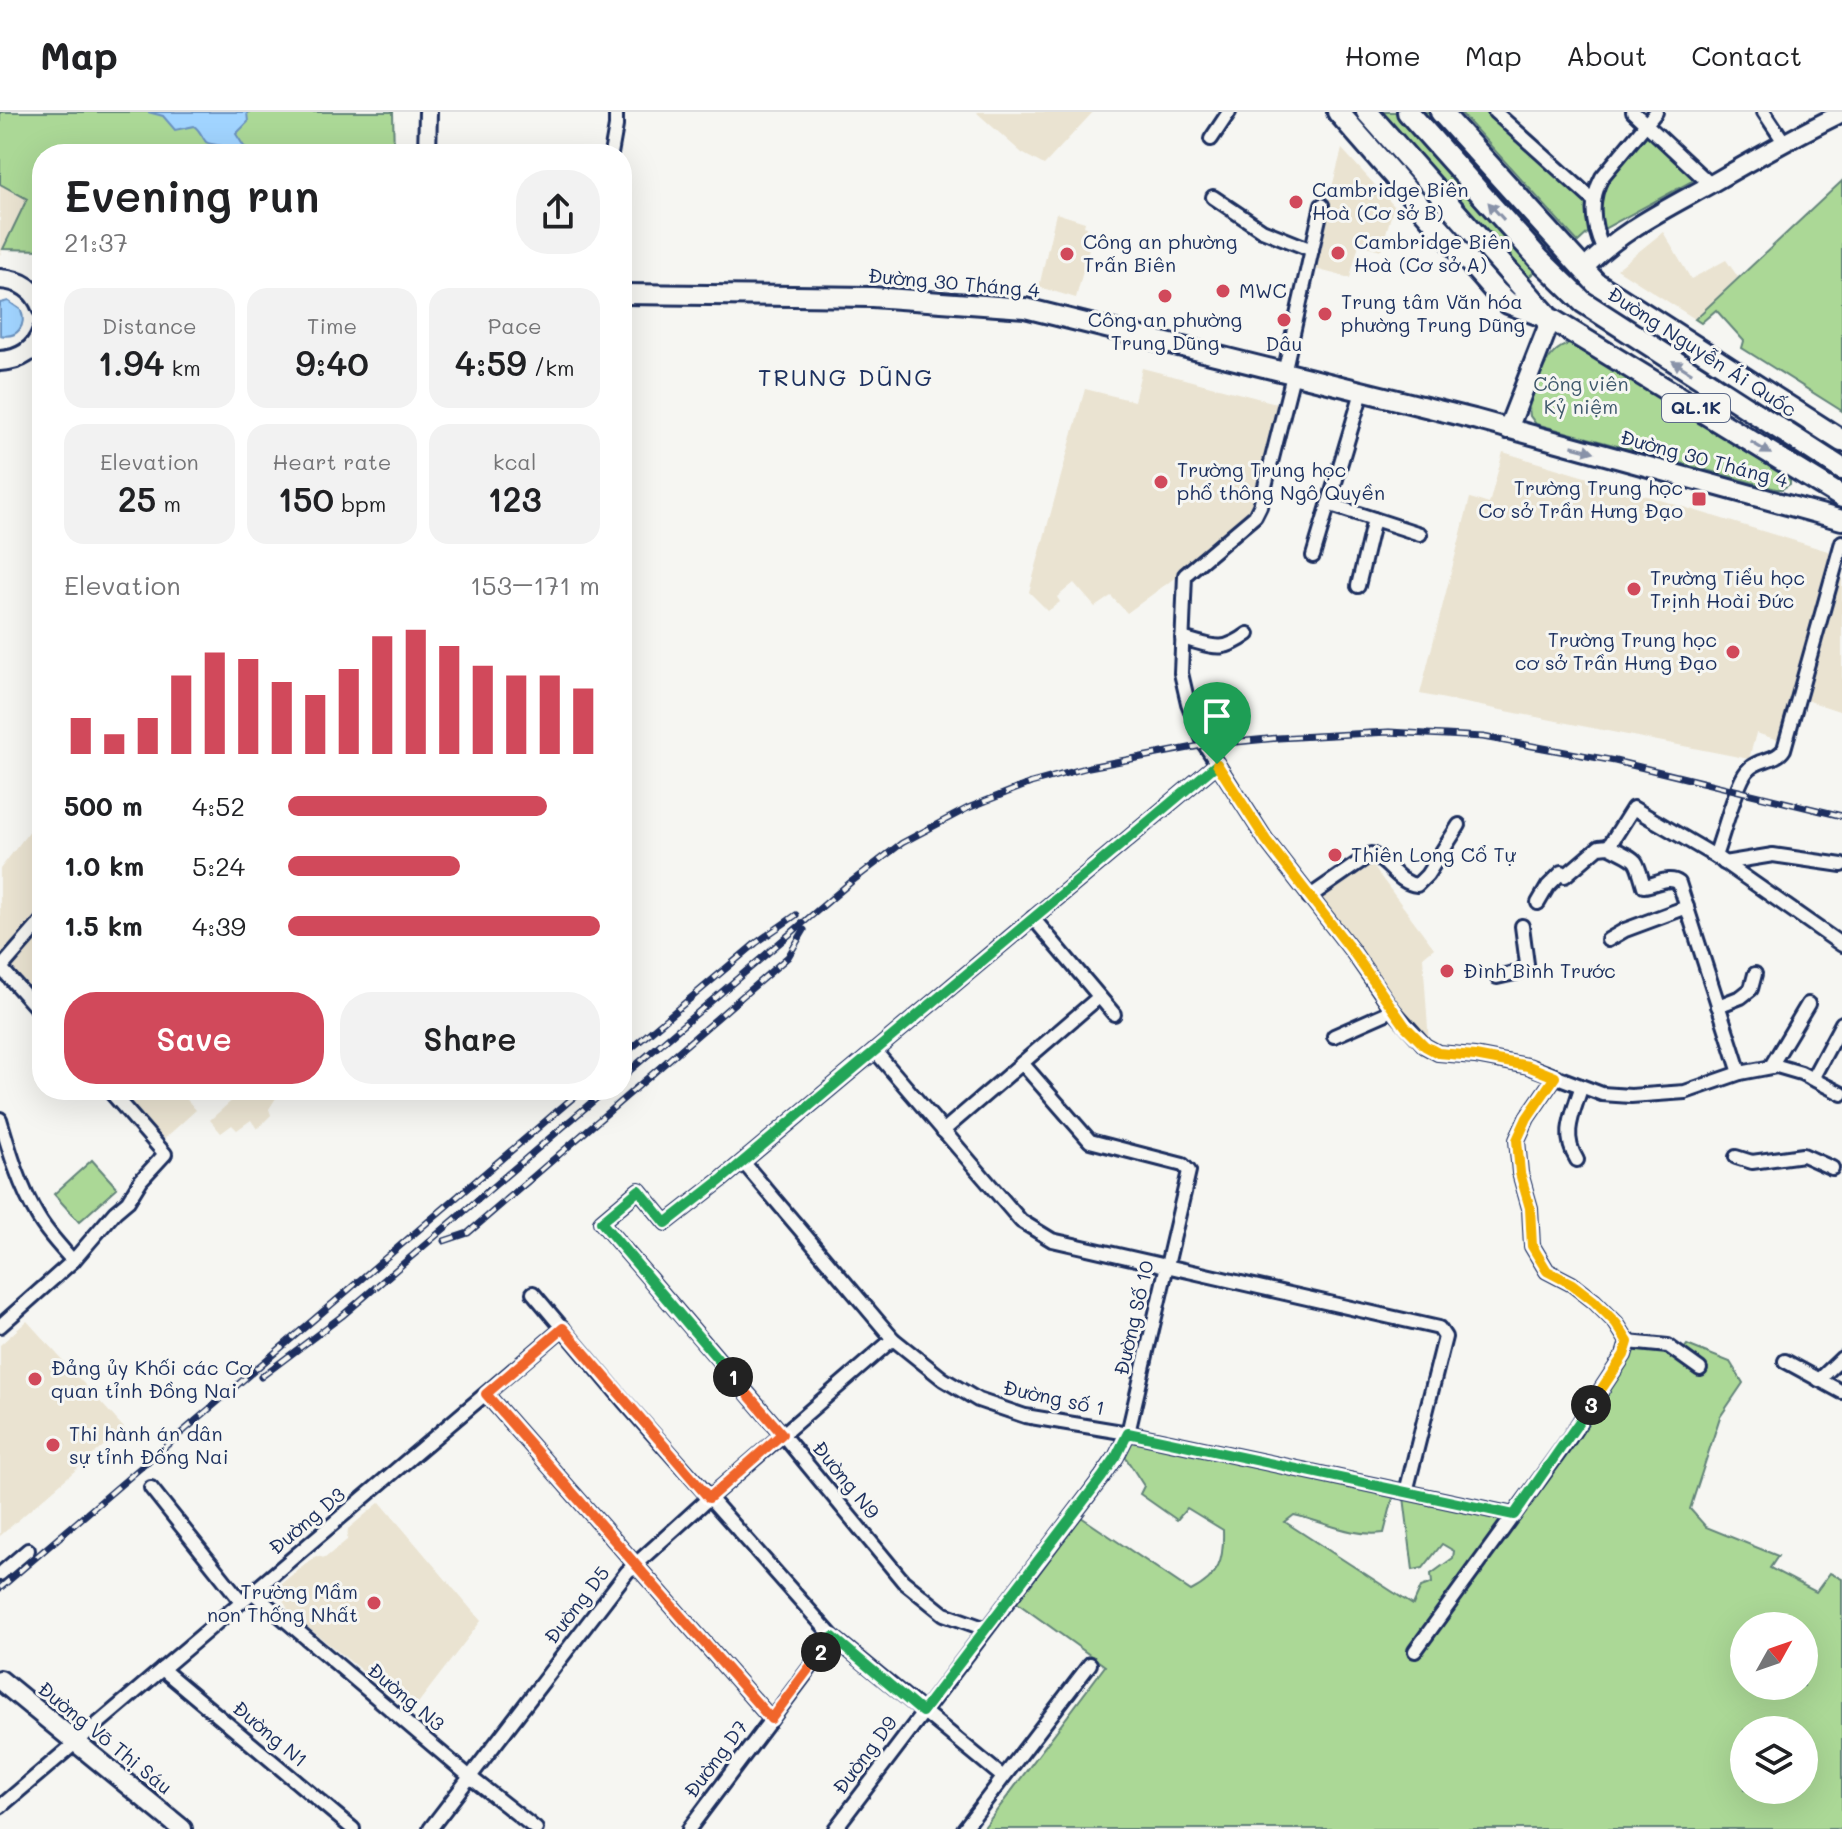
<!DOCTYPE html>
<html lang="en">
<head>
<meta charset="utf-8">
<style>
  :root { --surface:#fff; --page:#f2f2f2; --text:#202124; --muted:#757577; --line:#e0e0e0; --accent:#d1495b }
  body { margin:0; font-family:Mali,sans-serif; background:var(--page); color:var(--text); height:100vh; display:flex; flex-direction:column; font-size:30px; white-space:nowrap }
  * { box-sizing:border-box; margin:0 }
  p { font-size:26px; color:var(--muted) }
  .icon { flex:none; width:44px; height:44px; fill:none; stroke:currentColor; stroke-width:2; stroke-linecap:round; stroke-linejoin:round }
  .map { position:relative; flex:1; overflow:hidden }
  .panel { position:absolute; left:32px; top:32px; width:600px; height:956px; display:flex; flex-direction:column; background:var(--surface); border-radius:32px; box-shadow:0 8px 32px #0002 }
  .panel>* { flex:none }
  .needle { width:52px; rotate:50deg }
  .buttons { position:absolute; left:1730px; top:1500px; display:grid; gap:16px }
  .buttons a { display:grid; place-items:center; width:88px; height:88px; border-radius:50%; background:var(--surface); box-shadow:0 8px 32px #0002; font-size:40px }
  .pin { position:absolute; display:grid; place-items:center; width:68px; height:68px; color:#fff; margin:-82px -34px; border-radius:50% 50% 50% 0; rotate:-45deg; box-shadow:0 0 8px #0007 }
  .pin .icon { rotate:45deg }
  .km { position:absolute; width:40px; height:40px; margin:-20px; border-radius:50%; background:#222; color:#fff; font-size:22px; line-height:40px; text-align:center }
  .round { display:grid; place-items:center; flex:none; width:84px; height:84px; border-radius:32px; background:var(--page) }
  .overview { display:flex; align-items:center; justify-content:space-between; height:136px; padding:0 32px }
  h1 { font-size:44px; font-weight:600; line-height:60px }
  .metrics { display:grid; grid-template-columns:repeat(3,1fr); gap:12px; height:136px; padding:8px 32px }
  .metrics div { display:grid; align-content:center; border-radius:20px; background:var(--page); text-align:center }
  .metrics b { font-size:34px; font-weight:600 }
  .metrics small { font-size:22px; font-weight:400 }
  .metrics p { font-size:22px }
  .chart { height:224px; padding:16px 32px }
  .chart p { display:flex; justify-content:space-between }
  .chart svg { width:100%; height:144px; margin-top:8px; stroke:var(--accent); stroke-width:6 }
  .primary-button { display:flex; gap:16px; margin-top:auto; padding:16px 32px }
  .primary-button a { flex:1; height:92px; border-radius:32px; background:var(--accent); color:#fff; font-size:32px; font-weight:600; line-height:92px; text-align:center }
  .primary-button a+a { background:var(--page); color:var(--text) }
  ul { padding:0 32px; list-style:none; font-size:26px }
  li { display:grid; grid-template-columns:128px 96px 1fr; align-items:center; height:60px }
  li i { height:20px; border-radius:10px; background:var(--accent) }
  header { display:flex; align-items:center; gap:48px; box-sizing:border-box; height:112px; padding:0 40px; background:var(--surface); border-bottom:2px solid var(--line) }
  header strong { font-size:38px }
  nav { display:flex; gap:44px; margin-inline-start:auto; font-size:28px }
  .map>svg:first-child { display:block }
  .built { fill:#eae3d1 }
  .green { fill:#abd896; stroke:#63847a; stroke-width:2; fill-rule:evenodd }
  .water { fill:#a1d4ff; stroke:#6b92bf; stroke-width:2 }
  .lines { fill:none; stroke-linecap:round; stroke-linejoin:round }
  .stream { stroke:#6b92bf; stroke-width:4 }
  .minor-casing { stroke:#1b2f5e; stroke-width:18 }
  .tertiary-casing { stroke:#1b2f5e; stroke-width:22 }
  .secondary-casing { stroke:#1b2f5e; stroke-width:24 }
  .primary-casing { stroke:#1b2f5e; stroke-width:26 }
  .minor { stroke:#f6f6f2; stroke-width:12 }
  .tertiary { stroke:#f6f6f2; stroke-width:16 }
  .secondary { stroke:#f6f6f2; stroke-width:18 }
  .primary { stroke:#f6f6f2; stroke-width:20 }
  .rail-casing { stroke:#1b2f5e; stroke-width:7 }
  .rail { stroke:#f6f6f2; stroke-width:4; stroke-dasharray:12; stroke-linecap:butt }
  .oneway { fill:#8892a8 }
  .split-1-casing { stroke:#fff; stroke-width:16 }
  .split-2-casing { stroke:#fff; stroke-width:16 }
  .split-3-casing { stroke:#fff; stroke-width:16 }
  .split-4-casing { stroke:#fff; stroke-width:16 }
  .split-1 { stroke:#22a559; stroke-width:10 }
  .split-2 { stroke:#f0652b; stroke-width:10 }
  .split-3 { stroke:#22a559; stroke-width:10 }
  .split-4 { stroke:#f5b400; stroke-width:10 }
  .poi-dot { fill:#d1495b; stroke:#f6f6f2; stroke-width:3 }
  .labels { text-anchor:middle; stroke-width:6; stroke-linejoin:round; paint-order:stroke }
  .shield { fill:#f6f6f2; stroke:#5d6b8a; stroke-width:2 }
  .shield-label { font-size:18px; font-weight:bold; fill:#1b2f5e }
  .poi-label { font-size:20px; fill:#1b2f5e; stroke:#f6f6f2; text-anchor:start }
  .street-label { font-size:20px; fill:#1b2f5e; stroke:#f6f6f2 }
  .park-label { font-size:20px; fill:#3f596c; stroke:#f6f6f2 }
  .quarter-label { font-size:24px; letter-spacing:2px; fill:#1b2f5e; stroke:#f6f6f2 }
</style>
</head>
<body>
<header>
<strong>Map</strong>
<nav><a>Home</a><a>Map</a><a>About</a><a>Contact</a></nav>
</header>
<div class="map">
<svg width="1842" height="1717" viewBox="0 0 1842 1717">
  <rect width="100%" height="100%" fill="#f6f6f2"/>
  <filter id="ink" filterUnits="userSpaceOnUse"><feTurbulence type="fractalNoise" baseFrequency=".0125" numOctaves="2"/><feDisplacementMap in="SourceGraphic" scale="16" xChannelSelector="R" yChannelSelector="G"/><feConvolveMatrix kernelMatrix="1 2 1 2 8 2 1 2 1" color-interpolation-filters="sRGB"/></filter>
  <g filter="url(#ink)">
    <g class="built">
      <path d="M976 0H1093L1044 53 1022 41Z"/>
      <path d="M1342 37 1394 94 1381 138 1359 132 1350 166 1315 157 1324 123 1320 121Z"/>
      <path d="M0 72 28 86 0 143Z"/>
      <path d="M1056 101 1085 110 1084 114 1087 115 1083 130 1090 132 1076 186 1039 175Z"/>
      <path d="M1663 120 1691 167 1726 148 1738 165 1695 207 1617 157Z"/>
      <path d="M1142 256 1280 292 1257 392 1251 402 1185 454 1180 462 1127 501 1111 484 1095 495 1074 471 1057 485 1060 490 1048 499 1029 480 1085 277 1134 289Z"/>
      <path d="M1503 340 1831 440 1778 628 1756 621 1749 647 1420 582 1470 386 1489 392Z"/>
      <path d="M1842 455V600L1806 588Z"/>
      <path d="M42 703V804L0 852V757Z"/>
      <path d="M1369 749 1434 836 1423 845 1429 931 1414 916 1317 786Z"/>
      <path d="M42 814V896L5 856Z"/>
      <path d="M118 978H183L181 981 196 998 164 1027Z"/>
      <path d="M235 978H281L269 997 271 1003 257 1017 251 1008 237 1018 232 1013 221 1021 210 1008 237 984Z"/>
      <path d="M27 1209 124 1316 0 1424V1233Z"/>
      <path d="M380 1390 481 1509 412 1599 290 1501 279 1481 278 1474 316 1444 325 1446 347 1428 348 1417Z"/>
    </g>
    <g class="green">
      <path d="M0 0H393L394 42H42V138L3 137 27 87 0 72Z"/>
      <path d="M1348 0H1357L1504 166 1498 171Z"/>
      <path d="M1377 0H1398L1538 157 1526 167Z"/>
      <path d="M1418 0H1430L1549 132 1542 139Z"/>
      <path d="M1460 0H1488L1588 91 1591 118 1578 130Z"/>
      <path d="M1646 19 1694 68 1604 117 1599 109 1600 77Z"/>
      <path d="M1842 69V299L1742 236 1744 229 1716 198 1701 211 1695 207Z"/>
      <path d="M1573 232 1790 364V372L1782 377H1776L1536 312 1530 304 1529 295C1535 274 1547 232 1573 232Z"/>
      <path d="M92 1048 117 1076 79 1110 54 1082Z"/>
      <path d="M1687 1233 1730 1250 1743 1271 1720 1305 1690 1397 1706 1415 1778 1444 1770 1456 1816 1480 1830 1461 1842 1467V1717H983L1105 1554 1016 1490 1081 1405 1191 1479C1220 1464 1224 1448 1223 1418L1187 1396 1177 1408 1140 1382 1144 1374 1124 1343 1131 1327 1394 1382 1384 1421C1351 1425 1325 1410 1294 1403L1285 1410 1413 1493 1421 1475 1432 1471 1431 1462 1453 1446 1454 1439 1442 1432 1423 1456 1413 1458 1404 1385 1429 1393 1516 1408 1632 1235 1666 1239 1678 1245ZM1744 1514H1804V1574H1744ZM1744 1618H1804V1678H1744Z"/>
    </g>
    <g class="water">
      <path d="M148 0H247L248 10 236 22 245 36C238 36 209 33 206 30 201 24 201 19 194 14L175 18 163 4Z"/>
      <path d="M8 189 21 198C27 214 17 227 0 223V191Z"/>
    </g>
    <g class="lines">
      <path class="stream" d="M245 42V36"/>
      <defs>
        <g id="minor">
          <path d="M1495 0 1593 88"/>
          <path d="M1633 0 1710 72"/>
          <path d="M1764 0 1784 30"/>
          <path d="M1211 27 1229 0"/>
          <path d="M611 42 616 14V0"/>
          <path d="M1213 85 1262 118 1312 138"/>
          <path d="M1603 137C1592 113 1589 89 1602 65L1656 0"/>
          <path d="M1284 261 1322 93"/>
          <path d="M1293 263 1260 394 1255 404 1185 463 1181 561 1188 591 1205 633 1266 728 1353 840 1393 898 1425 934 1438 941 1475 944 1528 954 1602 982 1631 984 1685 980 1740 961 1777 954 1801 961 1842 982"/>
          <path d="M1328 392 1420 422"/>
          <path d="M1313 444 1362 280"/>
          <path d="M1358 474 1374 407"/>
          <path d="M1182 526C1213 534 1221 542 1248 522"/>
          <path d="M1715 744C1722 726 1736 672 1747 659 1757 646 1776 650 1784 637L1842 430"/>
          <path d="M1724 751 1773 743 1842 753"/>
          <path d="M1565 764 1599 735 1609 734"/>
          <path d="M1309 785 1371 742C1389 749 1397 771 1417 773L1427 763 1459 713"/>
          <path d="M1538 791 1548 774 1562 760"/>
          <path d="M1033 806 1114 902"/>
          <path d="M42 809 1 856 42 902"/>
          <path d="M1608 828 1625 818 1687 795"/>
          <path d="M1497 865 1519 860 1527 852 1522 814"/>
          <path d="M1718 894 1741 885 1751 877 1755 862"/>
          <path d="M1334 924 1393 898"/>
          <path d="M875 939 1021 1109 1052 1128 1439 1216 1445 1225 1406 1380"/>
          <path d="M1771 954 1808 892"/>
          <path d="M1740 961 1679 771C1669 763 1655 773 1644 774 1635 743 1639 750 1609 734L1633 696 1715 744 1842 833"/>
          <path d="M1812 967 1842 911"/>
          <path d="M0 1007C10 1041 20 1075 38 1105 47 1121 61 1135 73 1149"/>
          <path d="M943 1019 1099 885"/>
          <path d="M1736 1045 1752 1050 1803 1043 1832 1056"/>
          <path d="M1577 1048C1561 1023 1573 1002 1581 976"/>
          <path d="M743 1050 893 1227 943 1267 978 1288 1025 1304 1128 1321 1514 1403"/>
          <path d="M533 1181 623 1288 833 1525 1003 1665"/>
          <path d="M0 1214 73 1149 115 1100 128 1089 141 1068 165 1042 109 978"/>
          <path d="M1628 1230 1668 1234 1700 1257"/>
          <path d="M1785 1249 1842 1280"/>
          <path d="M1819 1268 1842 1246"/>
          <path d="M486 1282 771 1607"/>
          <path d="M151 1376 241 1489"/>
          <path d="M0 1462 28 1438"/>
          <path d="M252 1480 470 1665 536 1717"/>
          <path d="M986 1517 944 1502 903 1469 782 1322 601 1110 639 1078 666 1111 721 1068 1217 652"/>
          <path d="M1415 1539 1566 1331 1624 1243 1628 1230 1616 1211 1594 1189 1572 1172 1547 1159 1532 1134 1530 1096 1520 1061 1517 1028 1527 1006 1555 965"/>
          <path d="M162 1557 353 1717"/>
          <path d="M0 1695 563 1216"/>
          <path d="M430 1717 627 1460 709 1386 893 1227"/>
          <path d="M689 1717 833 1525"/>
          <path d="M835 1717 1102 1365 1116 1345 1128 1321 1189 1059 1183 1053 1090 1029 1022 951"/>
          <path d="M964 1717 1090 1552"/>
        </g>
        <g id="tertiary">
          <path d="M427 42 428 0"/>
          <path d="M1583 158C1618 120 1666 97 1711 72 1754 47 1797 23 1842 1"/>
        </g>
        <g id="secondary">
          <path d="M0 167C20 168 35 177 42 196"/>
          <path d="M622 182 872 185 1025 196 1474 307 1842 408"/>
          <path d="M0 249C20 248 35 239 42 220"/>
          <path d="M1508 317 1551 207"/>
          <path d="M0 1568 182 1717"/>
        </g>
        <g id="primary">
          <path d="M1338 0 1493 177 1508 191 1551 207 1842 385"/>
          <path d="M1367 0 1545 201"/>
          <path d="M1408 0 1539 147 1583 190 1842 357"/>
          <path d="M1441 0 1596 171 1842 329"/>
        </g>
      </defs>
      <use href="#minor" class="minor-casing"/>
      <use href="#tertiary" class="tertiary-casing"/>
      <use href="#secondary" class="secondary-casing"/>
      <use href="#primary" class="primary-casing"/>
      <use href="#minor" class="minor"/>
      <use href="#tertiary" class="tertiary"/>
      <use href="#secondary" class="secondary"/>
      <use href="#primary" class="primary"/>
      <defs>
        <g id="rail">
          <path d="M622 944 756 831 796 803"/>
          <path d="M622 965 851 770 902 731 968 696 1031 671 1089 655 1205 633 1278 626 1389 620 1483 625 1615 649 1842 704"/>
          <path d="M444 1129 468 1121 788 845 804 818"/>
          <path d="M261 1265 342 1204 606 978"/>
          <path d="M0 1476 582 978"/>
        </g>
      </defs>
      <use href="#rail" class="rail-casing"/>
      <use href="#rail" class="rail"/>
    </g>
    <defs><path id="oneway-solid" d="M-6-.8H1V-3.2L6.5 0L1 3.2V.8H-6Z" transform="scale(2)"/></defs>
    <g class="oneway">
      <use href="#oneway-solid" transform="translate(1496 99) rotate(-132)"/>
      <use href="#oneway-solid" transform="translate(1682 255) rotate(-148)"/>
      <use href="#oneway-solid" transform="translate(1761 336) rotate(31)"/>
      <use href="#oneway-solid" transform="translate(1583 337) rotate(15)"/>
    </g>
  </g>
  <g class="lines" filter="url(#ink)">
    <defs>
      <path id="split-1" d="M733 1265 601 1110 639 1078 666 1111 721 1068 1217 652"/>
      <path id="split-2" d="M733 1265 782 1322 709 1386 563 1216 486 1282 771 1607 821 1540"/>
      <path id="split-3" d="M821 1540 833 1525 922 1600 1102 1365 1116 1345 1128 1321 1514 1403 1591 1293"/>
      <path id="split-4" d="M1217 652 1266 728 1353 840 1405 914 1425 934 1438 941 1475 944 1528 954 1555 965 1527 1006 1517 1028 1520 1061 1530 1096 1532 1134 1547 1159 1572 1172 1594 1189 1616 1211 1628 1230 1624 1243 1591 1293"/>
    </defs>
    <use href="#split-1" class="split-1-casing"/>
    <use href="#split-2" class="split-2-casing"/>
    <use href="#split-3" class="split-3-casing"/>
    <use href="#split-4" class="split-4-casing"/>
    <use href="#split-1" class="split-1"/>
    <use href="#split-2" class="split-2"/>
    <use href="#split-3" class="split-3"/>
    <use href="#split-4" class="split-4"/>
  </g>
  <g class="poi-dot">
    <circle cx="1296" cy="90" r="8"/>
    <circle cx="1338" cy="141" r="8"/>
    <circle cx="1067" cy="142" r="8"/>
    <circle cx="1223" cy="179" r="8"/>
    <circle cx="1165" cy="184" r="8"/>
    <circle cx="1325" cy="202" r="8"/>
    <circle cx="1284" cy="208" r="8"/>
    <circle cx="1161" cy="370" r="8"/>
    <rect x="1691" y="379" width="16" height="16" rx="4"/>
    <circle cx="1634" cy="477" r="8"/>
    <circle cx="1733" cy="540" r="8"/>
    <circle cx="1335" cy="743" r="8"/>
    <circle cx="1447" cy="859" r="8"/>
    <circle cx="35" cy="1267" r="8"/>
    <circle cx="53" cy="1333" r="8"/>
    <circle cx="374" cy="1491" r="8"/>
  </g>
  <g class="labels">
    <rect class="shield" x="1662" y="282" width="68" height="28" rx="6"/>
    <g class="shield-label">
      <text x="1696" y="302">QL.1K</text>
    </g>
    <g class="poi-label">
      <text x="1312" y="85">Cambridge Biên<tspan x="1312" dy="23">Hoà (Cơ sở B)</tspan></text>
      <text x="1083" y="137">Công an phường<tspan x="1083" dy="23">Trấn Biên</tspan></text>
      <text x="1354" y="137">Cambridge Biên<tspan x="1354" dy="23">Hoà (Cơ sở A)</tspan></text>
      <text x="1239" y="186">MWC</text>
      <text x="1341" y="197">Trung tâm Văn hóa<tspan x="1341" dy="23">phường Trung Dũng</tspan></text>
      <text x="1165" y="215" text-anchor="middle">Công an phường<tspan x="1165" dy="23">Trung Dũng</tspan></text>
      <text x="1284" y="239" text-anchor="middle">Dâu</text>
      <text x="1177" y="365">Trường Trung học<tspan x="1177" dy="23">phổ thông Ngô Quyền</tspan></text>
      <text x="1683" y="383" text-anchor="end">Trường Trung học<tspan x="1683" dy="23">Cơ sở Trần Hưng Đạo</tspan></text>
      <text x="1650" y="473">Trường Tiểu học<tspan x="1650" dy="23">Trịnh Hoài Đức</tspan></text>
      <text x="1717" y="535" text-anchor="end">Trường Trung học<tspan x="1717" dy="23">cơ sở Trần Hưng Đạo</tspan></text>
      <text x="1351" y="750">Thiên Long Cổ Tự</text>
      <text x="1463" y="866">Đình Bình Trước</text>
      <text x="51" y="1263">Đảng ủy Khối các Cơ<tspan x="51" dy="23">quan tỉnh Đồng Nai</tspan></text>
      <text x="69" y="1329">Thi hành án dân<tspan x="69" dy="23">sự tỉnh Đồng Nai</tspan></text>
      <text x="358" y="1487" text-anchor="end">Trường Mầm<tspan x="358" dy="23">non Thống Nhất</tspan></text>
    </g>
    <g class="street-label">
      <text transform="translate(954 171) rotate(5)" y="7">Đường 30 Tháng 4</text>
      <text transform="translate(1702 240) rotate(33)" y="7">Đường Nguyễn Ái Quốc</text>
      <text transform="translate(1704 347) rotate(15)" y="7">Đường 30 Tháng 4</text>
      <text transform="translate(1134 1206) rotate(-77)" y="7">Đường Số 10</text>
      <text transform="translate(1054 1286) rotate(12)" y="7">Đường số 1</text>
      <text transform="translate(846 1368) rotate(51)" y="7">Đường N9</text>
      <text transform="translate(307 1409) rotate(-40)" y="7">Đường D3</text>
      <text transform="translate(577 1493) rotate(-52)" y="7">Đường D5</text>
      <text transform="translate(406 1585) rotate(40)" y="7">Đường N3</text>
      <text transform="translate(270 1622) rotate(40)" y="7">Đường N1</text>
      <text transform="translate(105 1626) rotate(39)" y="7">Đường Võ Thị Sáu</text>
      <text transform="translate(865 1643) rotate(-53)" y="7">Đường D9</text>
      <text transform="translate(716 1647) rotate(-53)" y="7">Đường D7</text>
    </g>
    <g class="park-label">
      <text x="1581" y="279">Công viên<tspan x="1581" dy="23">Kỷ niệm</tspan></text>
    </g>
    <g class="quarter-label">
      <text x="846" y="274">TRUNG DŨNG</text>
    </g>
  </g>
</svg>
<div class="buttons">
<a><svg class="needle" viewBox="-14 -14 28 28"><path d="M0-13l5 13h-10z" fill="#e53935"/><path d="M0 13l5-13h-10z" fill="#757577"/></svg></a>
<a><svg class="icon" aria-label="layers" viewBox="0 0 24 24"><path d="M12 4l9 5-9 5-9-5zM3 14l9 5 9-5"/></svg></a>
</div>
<div class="pin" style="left:1217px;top:652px;background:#1e9e55"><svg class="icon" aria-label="arrive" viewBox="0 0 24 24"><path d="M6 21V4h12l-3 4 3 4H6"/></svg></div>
<b class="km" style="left:733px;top:1265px">1</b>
<b class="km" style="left:821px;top:1540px">2</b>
<b class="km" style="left:1591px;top:1293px">3</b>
<section class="panel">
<div class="overview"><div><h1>Evening run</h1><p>21:37</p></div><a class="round"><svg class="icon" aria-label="share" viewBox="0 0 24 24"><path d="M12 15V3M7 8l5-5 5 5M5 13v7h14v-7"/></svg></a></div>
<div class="metrics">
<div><p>Distance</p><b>1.94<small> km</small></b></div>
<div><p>Time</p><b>9:40</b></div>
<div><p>Pace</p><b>4:59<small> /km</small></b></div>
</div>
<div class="metrics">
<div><p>Elevation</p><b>25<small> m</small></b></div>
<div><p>Heart rate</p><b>150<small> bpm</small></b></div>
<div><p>kcal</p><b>123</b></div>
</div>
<div class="chart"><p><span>Elevation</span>153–171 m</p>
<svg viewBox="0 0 160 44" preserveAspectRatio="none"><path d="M5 44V33M15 44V38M25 44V33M35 44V20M45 44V13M55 44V15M65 44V22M75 44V26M85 44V18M95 44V8M105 44V6M115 44V11M125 44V17M135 44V20M145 44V20M155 44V24"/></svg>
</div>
<ul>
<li><b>500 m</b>4:52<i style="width:83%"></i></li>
<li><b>1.0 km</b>5:24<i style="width:55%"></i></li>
<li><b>1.5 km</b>4:39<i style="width:100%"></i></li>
</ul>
<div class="primary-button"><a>Save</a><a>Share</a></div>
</section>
</div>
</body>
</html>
